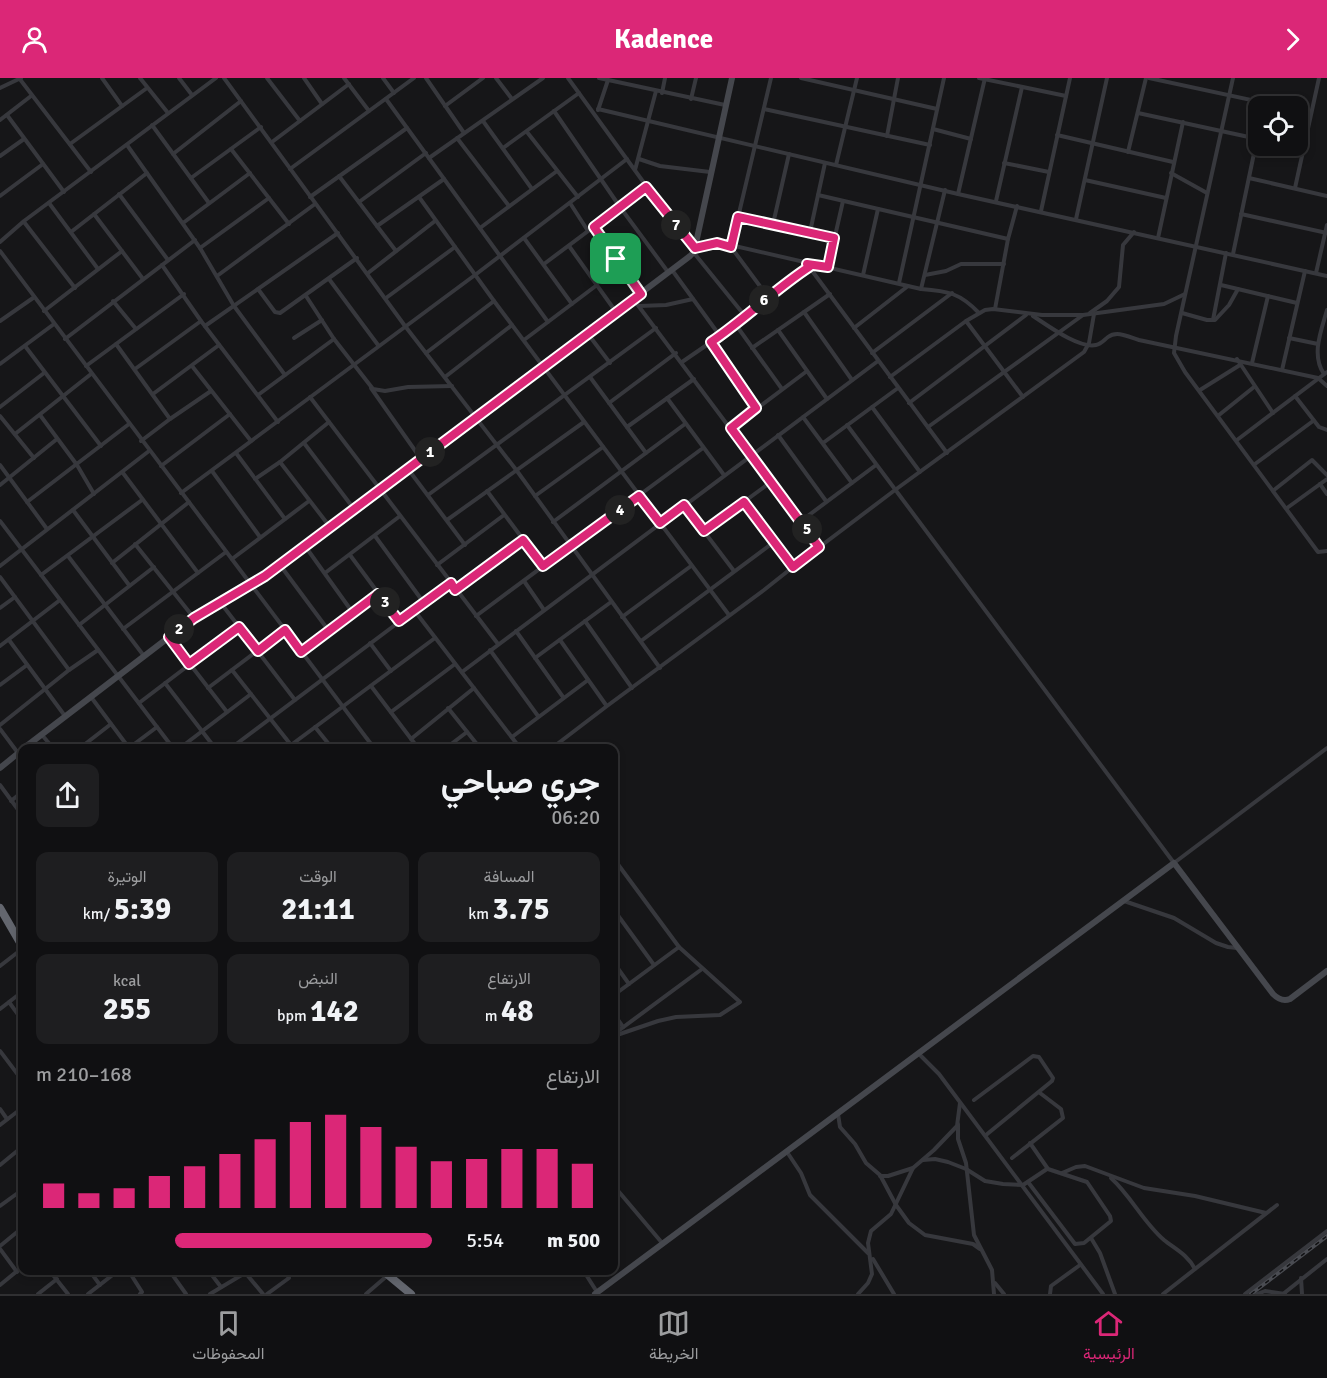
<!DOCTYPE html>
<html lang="ar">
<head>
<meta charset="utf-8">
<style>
  :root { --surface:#101012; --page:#1e1e20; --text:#f1f3f6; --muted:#9c9d9f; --line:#303032; --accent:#db2777 }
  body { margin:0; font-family:Signika,Vazirmatn,sans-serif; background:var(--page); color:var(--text); direction:rtl; height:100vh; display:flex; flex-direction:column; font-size:22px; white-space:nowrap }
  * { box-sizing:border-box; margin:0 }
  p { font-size:20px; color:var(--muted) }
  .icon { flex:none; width:33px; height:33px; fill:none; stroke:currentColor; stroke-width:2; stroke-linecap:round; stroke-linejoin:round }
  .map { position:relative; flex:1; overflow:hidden; direction:ltr }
  .side { position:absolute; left:18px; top:666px; width:600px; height:531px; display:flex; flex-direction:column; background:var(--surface); border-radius:12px; box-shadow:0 3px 9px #0003,0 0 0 2px var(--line); direction:rtl }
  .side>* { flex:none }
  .fabs { position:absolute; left:1248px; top:18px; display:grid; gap:12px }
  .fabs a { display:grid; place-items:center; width:60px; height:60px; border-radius:12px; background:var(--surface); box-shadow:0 3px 9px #0003,0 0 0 2px var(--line); font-size:30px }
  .pin { position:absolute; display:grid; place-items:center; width:51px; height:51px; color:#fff; margin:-26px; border-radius:12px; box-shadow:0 3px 9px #0006 }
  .km { position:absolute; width:30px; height:30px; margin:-15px; border-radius:50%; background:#222; color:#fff; font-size:16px; line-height:30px; text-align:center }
  .round { display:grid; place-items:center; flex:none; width:63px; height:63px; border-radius:12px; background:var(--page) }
  .head { display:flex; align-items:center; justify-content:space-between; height:102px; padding:0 18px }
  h1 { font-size:33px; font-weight:700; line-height:45px }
  .stats { display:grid; grid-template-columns:repeat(3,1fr); gap:9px; height:102px; padding:6px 18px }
  .stats div { display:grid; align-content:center; border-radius:12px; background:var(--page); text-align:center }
  .stats b { font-size:30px; font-weight:700 }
  .stats small { font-size:16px; font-weight:400 }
  .stats p { font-size:16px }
  .chart { height:168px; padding:12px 18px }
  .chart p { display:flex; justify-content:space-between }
  .chart svg { width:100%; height:108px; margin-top:6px; stroke:var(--accent); stroke-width:6 }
  ul { padding:0 18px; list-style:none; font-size:20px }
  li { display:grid; grid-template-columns:96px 72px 1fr; align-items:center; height:45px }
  li i { height:15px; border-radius:8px; background:var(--accent) }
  header { display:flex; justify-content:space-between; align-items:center; height:78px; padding:0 18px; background:var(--accent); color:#fff; font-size:27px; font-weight:700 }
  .tab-bar { display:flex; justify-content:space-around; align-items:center; height:84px; border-top:2px solid var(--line); background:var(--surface); font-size:16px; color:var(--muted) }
  .tab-bar a { display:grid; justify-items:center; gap:3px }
  .tab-bar .active { color:var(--accent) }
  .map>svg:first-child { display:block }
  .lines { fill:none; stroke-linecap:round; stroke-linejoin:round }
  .street { stroke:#37383d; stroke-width:4 }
  .secondary { stroke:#45474d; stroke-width:6 }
  .highway { stroke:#63666e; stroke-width:8 }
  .rail-casing { stroke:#4a4c52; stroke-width:4 }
  .rail { stroke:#111113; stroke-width:1.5; stroke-dasharray:4.5; stroke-linecap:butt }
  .route-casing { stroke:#fff; stroke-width:12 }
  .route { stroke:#db2777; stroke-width:8 }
</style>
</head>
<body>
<header><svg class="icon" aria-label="forward" viewBox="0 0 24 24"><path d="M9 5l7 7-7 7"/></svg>Kadence<svg class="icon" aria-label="person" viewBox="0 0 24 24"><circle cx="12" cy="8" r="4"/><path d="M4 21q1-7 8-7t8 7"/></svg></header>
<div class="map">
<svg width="1327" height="1216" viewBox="0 0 1327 1216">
  <rect width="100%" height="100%" fill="#161618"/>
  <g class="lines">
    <g class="street">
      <path d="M19 0 91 94"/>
      <path d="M102 0 122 28"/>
      <path d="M140 0 168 35"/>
      <path d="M179 0 192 17"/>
      <path d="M224 0 405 248 517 393 660 590"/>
      <path d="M267 0 300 43"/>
      <path d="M304 0 322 26"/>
      <path d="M344 0 369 33"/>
      <path d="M383 0 394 15"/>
      <path d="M426 0 464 55"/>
      <path d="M496 0 512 21"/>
      <path d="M568 0 647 109 695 170 713 165H722L921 211C948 213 960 215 979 235"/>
      <path d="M599 0 725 27"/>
      <path d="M801 0 937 31"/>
      <path d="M979 0 1066 18"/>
      <path d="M1149 0 1279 28"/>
      <path d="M1233 0 1176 258 1174 275 1185 294 1318 474 1327 473"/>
      <path d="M0 10 21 0"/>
      <path d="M662 15 665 0"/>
      <path d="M386 21 548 244"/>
      <path d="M691 21 696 0"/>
      <path d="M445 28 483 0"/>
      <path d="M598 31 958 116 1327 198"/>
      <path d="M764 31 930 67"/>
      <path d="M598 32 608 2"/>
      <path d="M1298 32 1311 35"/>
      <path d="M554 33 620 129 668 194"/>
      <path d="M1138 35 1258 61"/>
      <path d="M7 37 64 114"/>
      <path d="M0 42 31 18"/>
      <path d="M483 43 532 111"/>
      <path d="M152 47 209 125"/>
      <path d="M933 51 971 61"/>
      <path d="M527 54 578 119"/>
      <path d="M1057 57 1173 84"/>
      <path d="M887 58 898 0"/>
      <path d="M457 60 509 128"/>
      <path d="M272 64 349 6"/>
      <path d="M70 66 147 10"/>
      <path d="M127 67 200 170 234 228 285 297"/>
      <path d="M1289 68 1304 71"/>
      <path d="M503 70 579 15"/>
      <path d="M231 71 289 146"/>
      <path d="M1128 74 1146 0"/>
      <path d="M173 76 241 23"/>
      <path d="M0 78 24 61"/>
      <path d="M429 80 543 0"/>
      <path d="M639 81 660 88 710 94"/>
      <path d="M1004 85 1049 94"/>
      <path d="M836 87 857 0"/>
      <path d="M290 91 414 0"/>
      <path d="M635 92 656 13"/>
      <path d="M1171 95 1207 115"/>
      <path d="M339 98 396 173"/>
      <path d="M191 100 261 49"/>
      <path d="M1249 100 1327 118"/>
      <path d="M1085 102 1166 120"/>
      <path d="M1295 110 1319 0"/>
      <path d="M119 116 168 182"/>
      <path d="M958 116 985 0"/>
      <path d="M818 117 1008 161 1017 128"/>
      <path d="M0 118 43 86"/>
      <path d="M310 119 407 50"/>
      <path d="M419 119 494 223 729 537"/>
      <path d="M996 123 1022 9"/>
      <path d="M359 124 426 75"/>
      <path d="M49 125 98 191"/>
      <path d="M570 125 588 153"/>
      <path d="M1041 133 1070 0"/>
      <path d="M94 136 143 201"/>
      <path d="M1241 136 1327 155"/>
      <path d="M738 139 834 160"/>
      <path d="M1076 141 1107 0"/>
      <path d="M24 144 75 210"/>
      <path d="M183 145 250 95"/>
      <path d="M773 146 789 76"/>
      <path d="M377 148 444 101"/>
      <path d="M594 149 641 214"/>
      <path d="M480 150 557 93"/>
      <path d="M71 154 147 95"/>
      <path d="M810 154 825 85"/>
      <path d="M524 160 572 226"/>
      <path d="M1158 160 1183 44"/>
      <path d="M0 164 24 143 216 0"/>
      <path d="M569 168 616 234"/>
      <path d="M200 170 269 120"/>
      <path d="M0 173 374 670"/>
      <path d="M694 175 745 238 809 188"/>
      <path d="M1233 176 1257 61"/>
      <path d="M544 186 647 109"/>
      <path d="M807 186 947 375"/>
      <path d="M162 187 201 243 278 344"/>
      <path d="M828 189 843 123"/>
      <path d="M672 192 720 258"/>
      <path d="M368 195 435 143"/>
      <path d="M1316 195 1327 147"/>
      <path d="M863 197 878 131"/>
      <path d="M925 197 946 193 961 186H1004"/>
      <path d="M217 198 315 126"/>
      <path d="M329 201 378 267"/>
      <path d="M899 205 944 0"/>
      <path d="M1221 207 1297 225"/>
      <path d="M258 211 275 234 280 235 357 180"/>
      <path d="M921 211 945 112"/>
      <path d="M306 218 334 261 373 311 385 313 408 309 452 308"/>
      <path d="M768 219 731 169 771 0"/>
      <path d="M386 220 455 169"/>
      <path d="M634 222 819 469"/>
      <path d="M113 223 136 251"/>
      <path d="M639 228 666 227 693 221"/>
      <path d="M995 231 1008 161"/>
      <path d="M44 233 122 173"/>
      <path d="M804 234 852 302"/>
      <path d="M1090 235 1107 223 1119 209 1123 167 1134 154"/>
      <path d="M1182 235 1207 242H1215L1229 227 1238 211"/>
      <path d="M1033 238C1047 247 1079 271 1096 267 1101 266 1104 262 1108 259 1117 252 1129 259 1139 262L1318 300 1327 308"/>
      <path d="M1213 242 1226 175"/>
      <path d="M0 243 33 220"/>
      <path d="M966 243 1023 319"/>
      <path d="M736 247 745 238"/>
      <path d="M205 248 338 155"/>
      <path d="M854 250 908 208"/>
      <path d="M778 252 827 321"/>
      <path d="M588 256 610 285"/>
      <path d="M294 260 322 242"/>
      <path d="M1289 260 1318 266"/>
      <path d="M65 261 195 162"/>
      <path d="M524 262 597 207"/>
      <path d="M711 264 756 330"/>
      <path d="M116 266 170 341"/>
      <path d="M25 268 101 368"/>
      <path d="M752 270 830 216"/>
      <path d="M426 275 494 223"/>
      <path d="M872 275 952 215"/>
      <path d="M1237 281 1273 335"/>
      <path d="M682 284 736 247 782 311"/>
      <path d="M1252 285 1268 218"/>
      <path d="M0 286 54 246"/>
      <path d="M86 288 184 216"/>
      <path d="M192 288 251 363"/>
      <path d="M135 291 201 243"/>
      <path d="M1282 292 1305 193"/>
      <path d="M1324 296C1311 277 1321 253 1327 232"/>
      <path d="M445 299 512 247"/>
      <path d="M590 299 646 375"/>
      <path d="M890 299 966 243 985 232 993 231 1042 237H1083L1164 226 1185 216"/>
      <path d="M371 310 421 381"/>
      <path d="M1200 312 1240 287"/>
      <path d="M153 316 219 267"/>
      <path d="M258 317 334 261"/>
      <path d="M1295 318 1319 349 1327 352"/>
      <path d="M310 319 498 566"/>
      <path d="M667 320 724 397"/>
      <path d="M609 325 676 275"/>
      <path d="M909 325 1026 237"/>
      <path d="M0 329 44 295"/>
      <path d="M872 329 920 394"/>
      <path d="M40 337 77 387 94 416"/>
      <path d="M1219 337 1254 309"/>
      <path d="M0 338 34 380"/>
      <path d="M803 339 852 405"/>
      <path d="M847 347 1174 785 1327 670"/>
      <path d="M627 349 694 301"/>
      <path d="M928 349 1083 237"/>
      <path d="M731 350 807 293"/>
      <path d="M15 356 91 296"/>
      <path d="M778 357 826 423"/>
      <path d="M1237 362 1327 294"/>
      <path d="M141 363 170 341 211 313"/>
      <path d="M304 365 354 431"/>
      <path d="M823 365 898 310"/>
      <path d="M236 375 285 441"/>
      <path d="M280 384 330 449"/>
      <path d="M1255 386 1313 343"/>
      <path d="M0 387 47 451"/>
      <path d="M161 388 230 336"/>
      <path d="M408 391 465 467"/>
      <path d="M212 393 260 459"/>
      <path d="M123 395 198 495"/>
      <path d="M255 401 280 384 329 344"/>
      <path d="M1320 406 1327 416"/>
      <path d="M0 407 57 361"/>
      <path d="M1274 412 1312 382 1327 397"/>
      <path d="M487 413 543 488"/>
      <path d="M181 415 475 197 627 81"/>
      <path d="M428 417 656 250"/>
      <path d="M535 418 603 369"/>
      <path d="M27 424 129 346"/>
      <path d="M744 425 793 489"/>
      <path d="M684 427 734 493"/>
      <path d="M1287 430 1327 401"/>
      <path d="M73 432 129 507"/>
      <path d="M447 442 584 344"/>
      <path d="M0 443 173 670"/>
      <path d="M801 443 876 387"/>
      <path d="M553 444 685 346"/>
      <path d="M704 453 771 404"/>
      <path d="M375 458 424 525"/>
      <path d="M135 466 194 540"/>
      <path d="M305 468 353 535"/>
      <path d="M350 477 399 543"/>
      <path d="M68 478 144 578"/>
      <path d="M232 481 309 423"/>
      <path d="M112 485 189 424"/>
      <path d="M280 487 329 553"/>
      <path d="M437 487 504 437"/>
      <path d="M0 488 149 373"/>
      <path d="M325 495 400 438"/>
      <path d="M41 497 142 422"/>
      <path d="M0 499 69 592"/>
      <path d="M524 503 544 532"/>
      <path d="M455 512 523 462"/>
      <path d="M220 524 295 622"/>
      <path d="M0 530 15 519"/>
      <path d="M414 532 520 670"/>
      <path d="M476 538 703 370"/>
      <path d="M622 539 691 488"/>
      <path d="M585 543 632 610"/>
      <path d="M79 547 154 489"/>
      <path d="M123 551 226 474"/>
      <path d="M516 553 563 619"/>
      <path d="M169 559 227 634"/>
      <path d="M9 562 65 638"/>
      <path d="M560 562 606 627"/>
      <path d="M641 563 774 464"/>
      <path d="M370 565 391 593"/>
      <path d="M0 568 60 522"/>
      <path d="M490 572 538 638"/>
      <path d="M301 574 378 516"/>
      <path d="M535 580 611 524"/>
      <path d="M232 592 291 667"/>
      <path d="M462 594 878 283"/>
      <path d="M165 605 215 670"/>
      <path d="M0 607 27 587"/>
      <path d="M371 608 418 670"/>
      <path d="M208 610 285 552"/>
      <path d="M91 619 129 670"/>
      <path d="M139 625 239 549"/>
      <path d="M448 630 480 670"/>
      <path d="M391 634 455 586"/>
      <path d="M0 647 69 592 98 572"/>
      <path d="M315 649 332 670"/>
      <path d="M0 651 18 675"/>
      <path d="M42 657 53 670"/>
      <path d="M512 659 588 602"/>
      <path d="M411 661 474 610"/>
      <path d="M80 670 111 646"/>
      <path d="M129 670 157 649"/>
      <path d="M180 670 251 616"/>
      <path d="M231 670 451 505"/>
      <path d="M287 670 435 560"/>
      <path d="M446 670 467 654"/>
      <path d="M552 670 607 628 764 512 793 489 895 412 1084 274 1089 265 1094 236"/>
      <path d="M0 707 22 737"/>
      <path d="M11 723 22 714"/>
      <path d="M614 781 679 869 740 924 720 937 676 939 658 943 614 958"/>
      <path d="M1124 823 1174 840 1216 865 1228 869 1237 870"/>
      <path d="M614 832 654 887"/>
      <path d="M614 885 629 906"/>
      <path d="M0 888 22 871"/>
      <path d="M614 917 679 869"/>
      <path d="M9 924 22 942"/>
      <path d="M0 931 22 914"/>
      <path d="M614 936 623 949"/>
      <path d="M614 956 702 891"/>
      <path d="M0 973 22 1002"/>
      <path d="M919 976 939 996 1103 1216"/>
      <path d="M17 994 22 990"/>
      <path d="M974 1022 1033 978 1039 979 1053 1000 1052 1003 986 1057"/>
      <path d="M0 1031 7 1041"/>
      <path d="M838 1036 840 1049 855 1066 866 1085 880 1097 896 1127 909 1145 925 1157 973 1166 980 1171"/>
      <path d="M958 1046V1061L966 1085 974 1157 992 1192 994 1216"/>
      <path d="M0 1047 22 1030"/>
      <path d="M787 1074 801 1095 810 1117 868 1175"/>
      <path d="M1012 1080 1063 1040 1061 1031 1040 1015"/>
      <path d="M923 1082 935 1081 948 1084 966 1091 985 1103 1003 1106 1023 1107 1047 1091"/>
      <path d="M0 1087 22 1069"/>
      <path d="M1062 1095 1076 1089 1085 1088 1144 1110 1195 1118 1266 1135"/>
      <path d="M880 1098H888L913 1090"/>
      <path d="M1111 1100C1131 1118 1143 1144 1164 1162 1175 1171 1188 1177 1195 1191"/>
      <path d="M1028 1104 1075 1166 1084 1165 1111 1143 1110 1138 1087 1104 1048 1091 1030 1065"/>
      <path d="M614 1108 663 1166"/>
      <path d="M0 1128 22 1112"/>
      <path d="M1091 1160 1100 1175 1115 1216"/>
      <path d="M0 1168 22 1150"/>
      <path d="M0 1171 17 1194"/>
      <path d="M873 1181 894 1216"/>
      <path d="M49 1192 68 1216"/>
      <path d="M89 1192 100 1207"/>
      <path d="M128 1192 142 1214 140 1216"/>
      <path d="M169 1192 186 1216"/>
      <path d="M208 1192 221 1209"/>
      <path d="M243 1192 263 1216"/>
      <path d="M583 1192 597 1214"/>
      <path d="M1301 1200 1302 1216"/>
      <path d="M995 1205 1004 1216"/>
      <path d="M0 1207 22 1189"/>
      <path d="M38 1216 57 1201"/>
      <path d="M88 1216 119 1192"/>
      <path d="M210 1216 245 1195"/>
      <path d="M267 1216 289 1200 285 1192"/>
      <path d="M366 1216 388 1197"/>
      <path d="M858 1216 868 1205 872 1196 868 1165 871 1153 891 1136 913 1090 934 1072 957 1048 960 1025"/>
      <path d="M1050 1216 1051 1208 1080 1187"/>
      <path d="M1163 1216 1277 1127"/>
      <path d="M1245 1216 1327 1153"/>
      <path d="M1257 1216 1265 1213 1285 1216"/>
      <path d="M1283 1216 1327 1181"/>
    </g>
    <g class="secondary">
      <path d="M24 670 194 540 265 499 690 178 694 174 732 0"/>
      <path d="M0 690 22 672"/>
      <path d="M595 1216 1174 785 1273 916C1278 921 1283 924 1290 921L1327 893"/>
    </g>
    <g class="highway">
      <path d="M0 830 22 868"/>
      <path d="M382 1192 411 1216"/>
    </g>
    <defs>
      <path id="rail" d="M1251 1216 1327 1158"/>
    </defs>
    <use href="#rail" class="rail-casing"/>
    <use href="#rail" class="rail"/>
  </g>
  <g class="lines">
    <defs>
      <path id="route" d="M646 109 695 170 717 165 731 169 738 139 834 160 828 189 807 186 809 189C774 212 745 241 711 264L756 330 731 350 819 469 793 489 744 424 704 453 684 427 660 445 639 418 543 488 523 462 455 512 451 505 399 543 378 516 301 574 285 552 258 573 239 549 189 586 169 559 194 540 265 498 641 216 594 149Z"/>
    </defs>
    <use href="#route" class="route-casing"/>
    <use href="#route" class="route"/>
  </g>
</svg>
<div class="fabs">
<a><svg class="icon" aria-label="locate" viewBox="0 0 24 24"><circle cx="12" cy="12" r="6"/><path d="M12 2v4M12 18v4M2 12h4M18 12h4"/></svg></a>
</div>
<div class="pin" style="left:616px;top:181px;background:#1e9e55"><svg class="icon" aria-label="arrive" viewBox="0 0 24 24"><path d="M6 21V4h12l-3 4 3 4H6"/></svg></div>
<b class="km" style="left:430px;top:374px">1</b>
<b class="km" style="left:179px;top:551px">2</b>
<b class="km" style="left:385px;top:524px">3</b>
<b class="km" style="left:620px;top:432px">4</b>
<b class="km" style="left:807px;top:451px">5</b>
<b class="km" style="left:764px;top:222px">6</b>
<b class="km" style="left:676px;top:147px">7</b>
<section class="side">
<div class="head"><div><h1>جري صباحي</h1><p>06:20</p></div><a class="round"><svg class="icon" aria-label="share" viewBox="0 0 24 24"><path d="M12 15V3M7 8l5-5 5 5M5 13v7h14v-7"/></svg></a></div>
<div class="stats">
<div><p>المسافة</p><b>3.75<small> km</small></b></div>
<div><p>الوقت</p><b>21:11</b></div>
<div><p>الوتيرة</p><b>5:39<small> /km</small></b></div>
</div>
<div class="stats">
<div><p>الارتفاع</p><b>48<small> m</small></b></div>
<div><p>النبض</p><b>142<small> bpm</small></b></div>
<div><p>kcal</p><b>255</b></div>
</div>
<div class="chart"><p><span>الارتفاع</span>168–210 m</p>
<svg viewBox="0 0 160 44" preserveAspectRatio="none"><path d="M5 44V34M15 44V38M25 44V36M35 44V31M45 44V27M55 44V22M65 44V16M75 44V9M85 44V6M95 44V11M105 44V19M115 44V25M125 44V24M135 44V20M145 44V20M155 44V26"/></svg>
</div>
<ul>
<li><b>500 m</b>5:54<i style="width:65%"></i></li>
</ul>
</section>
</div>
<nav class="tab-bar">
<a class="active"><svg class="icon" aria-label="home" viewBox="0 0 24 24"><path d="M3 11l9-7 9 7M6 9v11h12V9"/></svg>الرئيسية</a>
<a><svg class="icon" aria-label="map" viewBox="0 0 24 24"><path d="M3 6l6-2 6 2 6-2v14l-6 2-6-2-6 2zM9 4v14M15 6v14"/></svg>الخريطة</a>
<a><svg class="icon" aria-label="saved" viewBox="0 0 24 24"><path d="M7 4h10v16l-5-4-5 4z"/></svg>المحفوظات</a>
</nav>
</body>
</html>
